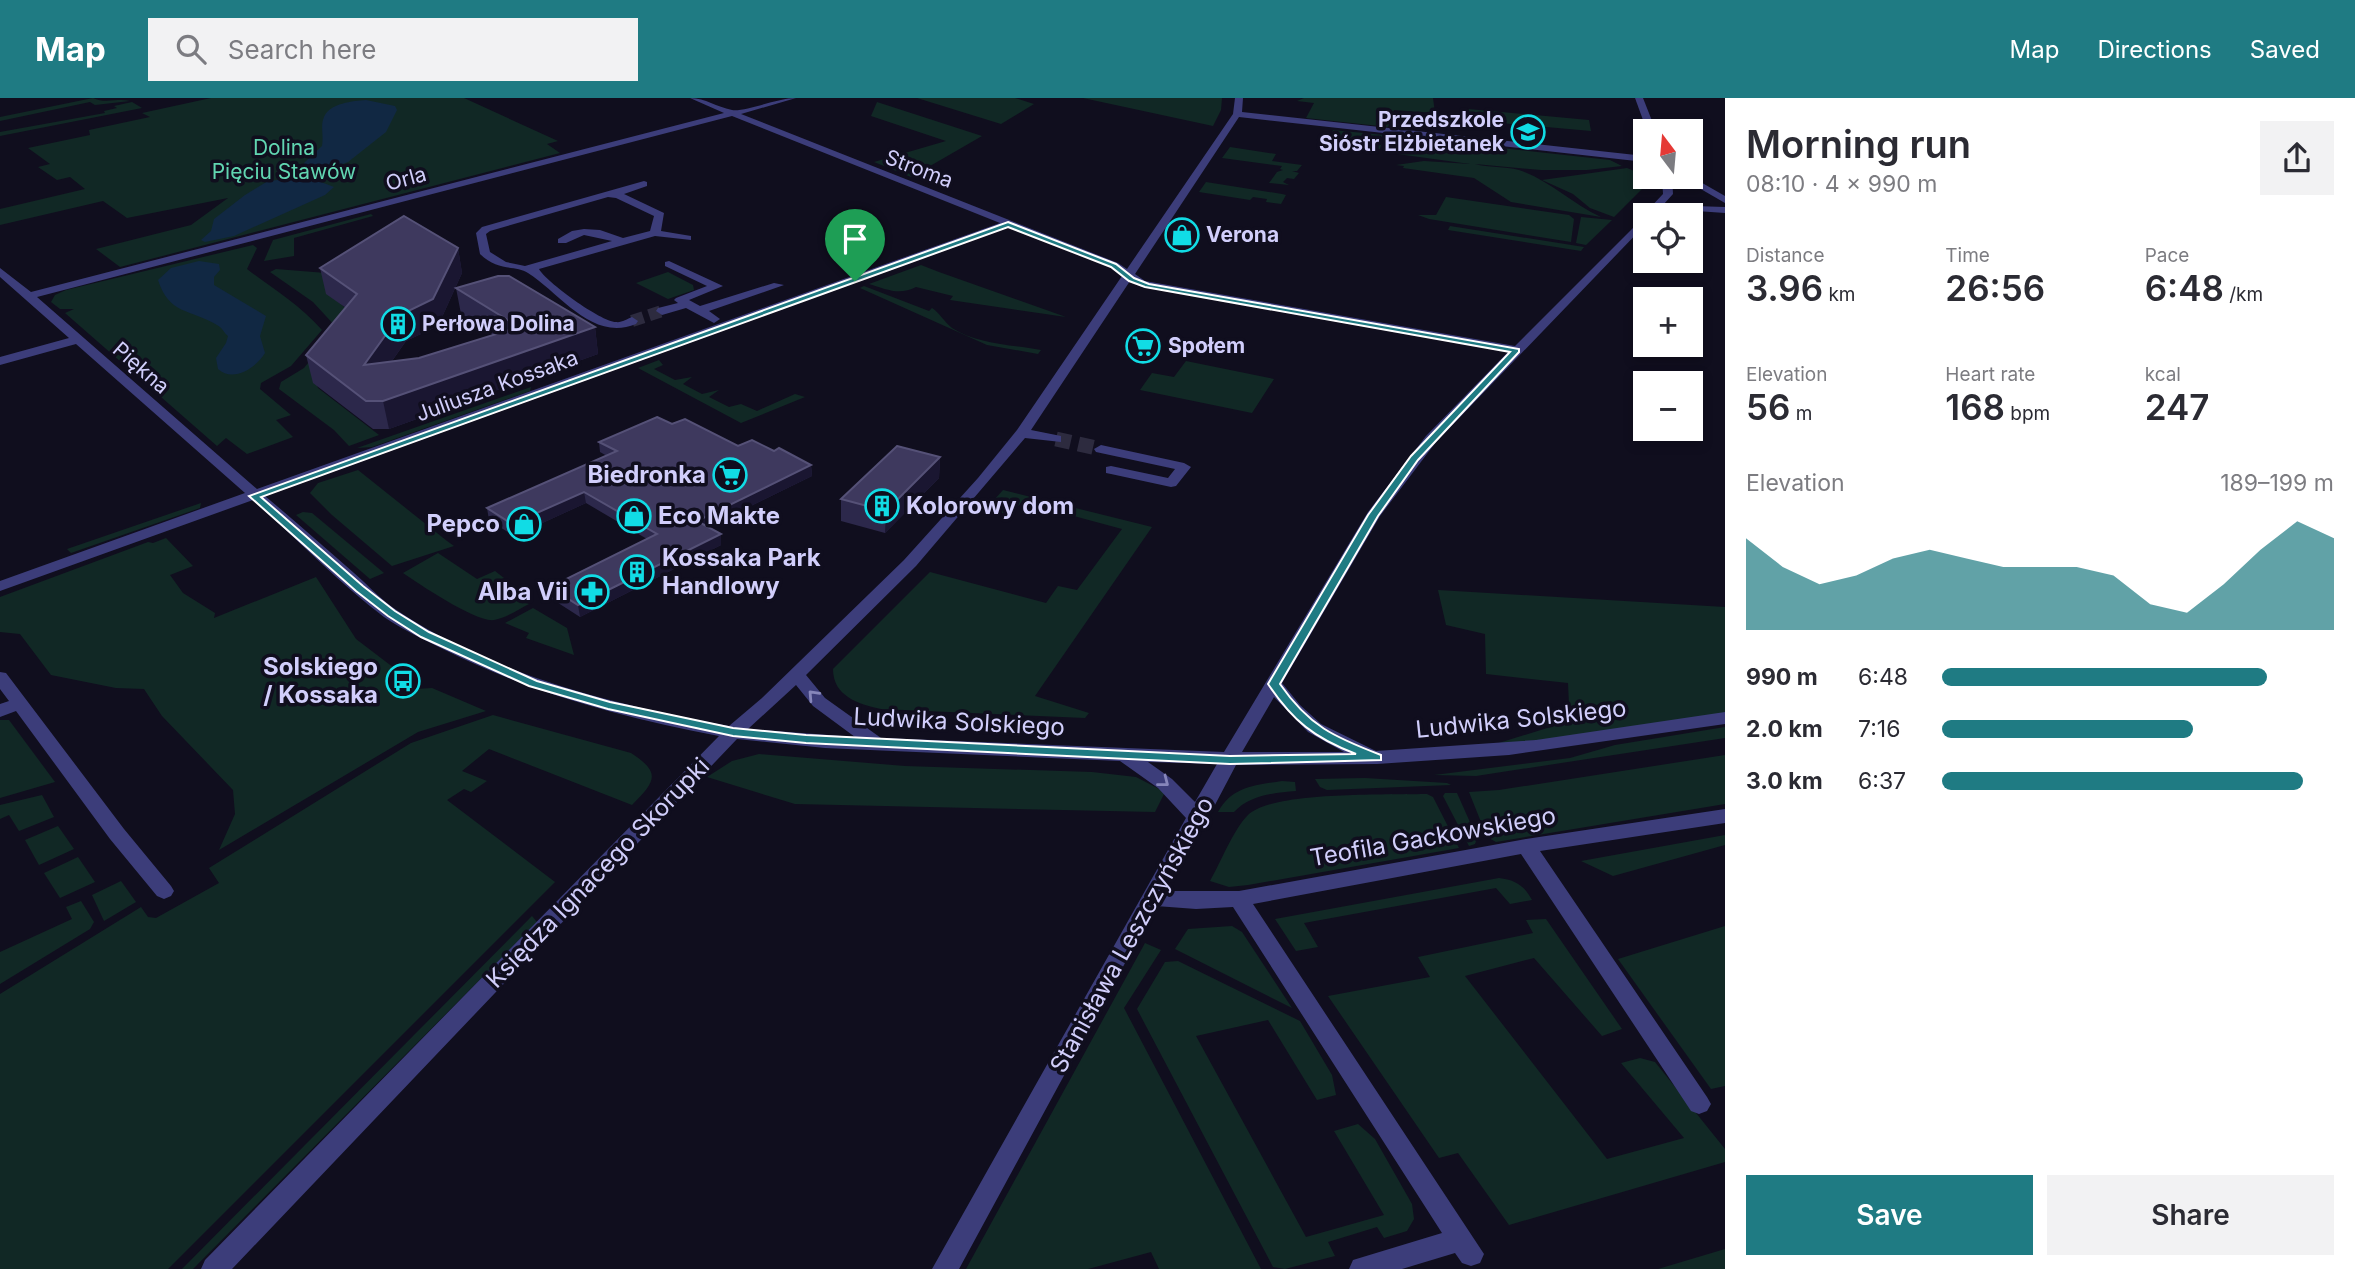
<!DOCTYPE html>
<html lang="en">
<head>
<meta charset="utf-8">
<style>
  :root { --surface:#fff; --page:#f2f2f3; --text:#2b2b33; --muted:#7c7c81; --accent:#1f7b83 }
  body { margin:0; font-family:Inter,sans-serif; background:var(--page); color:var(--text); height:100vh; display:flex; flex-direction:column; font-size:26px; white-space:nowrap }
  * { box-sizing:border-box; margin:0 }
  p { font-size:23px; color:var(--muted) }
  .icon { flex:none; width:38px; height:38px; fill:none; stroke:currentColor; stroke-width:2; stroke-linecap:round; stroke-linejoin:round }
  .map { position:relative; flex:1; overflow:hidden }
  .drawer { display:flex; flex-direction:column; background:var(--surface); width:630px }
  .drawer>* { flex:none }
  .needle { width:46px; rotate:344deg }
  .controls { position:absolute; left:1633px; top:21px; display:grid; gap:14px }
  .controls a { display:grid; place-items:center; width:70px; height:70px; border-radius:0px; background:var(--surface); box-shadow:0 4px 10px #0003; font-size:35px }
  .pin { position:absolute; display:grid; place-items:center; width:60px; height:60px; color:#fff; margin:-72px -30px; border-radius:50% 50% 50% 0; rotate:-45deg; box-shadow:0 0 7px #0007 }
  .pin .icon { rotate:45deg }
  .round { display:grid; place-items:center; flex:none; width:74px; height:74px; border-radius:0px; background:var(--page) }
  .overview { display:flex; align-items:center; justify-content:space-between; height:119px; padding:0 21px }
  h1 { font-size:38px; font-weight:600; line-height:52px }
  .metrics { display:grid; grid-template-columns:repeat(3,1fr); gap:10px; height:119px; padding:7px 21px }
  .metrics div { display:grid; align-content:center }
  .metrics b { font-size:35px; font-weight:600 }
  .metrics small { font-size:19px; font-weight:400 }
  .metrics p { font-size:19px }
  .chart { height:196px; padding:14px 21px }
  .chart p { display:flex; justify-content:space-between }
  .chart svg { width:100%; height:126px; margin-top:7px; fill:var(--accent); opacity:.7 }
  .button { display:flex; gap:14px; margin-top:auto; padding:14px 21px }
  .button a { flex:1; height:80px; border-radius:0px; background:var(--accent); color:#fff; font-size:28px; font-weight:600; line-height:80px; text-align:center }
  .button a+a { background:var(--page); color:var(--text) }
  ul { padding:0 21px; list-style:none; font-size:23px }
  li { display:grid; grid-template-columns:112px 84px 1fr; align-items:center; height:52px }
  li i { height:18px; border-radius:9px; background:var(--accent) }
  header { display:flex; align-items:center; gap:42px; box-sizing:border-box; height:98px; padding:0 35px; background:var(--accent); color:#fff }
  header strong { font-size:33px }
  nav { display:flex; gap:38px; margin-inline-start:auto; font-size:24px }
  .search { width:490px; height:63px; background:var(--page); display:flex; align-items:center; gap:18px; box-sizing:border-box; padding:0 24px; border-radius:0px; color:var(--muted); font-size:26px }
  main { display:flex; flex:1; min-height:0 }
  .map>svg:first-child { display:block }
  .green { fill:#112825 }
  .water { fill:#112843 }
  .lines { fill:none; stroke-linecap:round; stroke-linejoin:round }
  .minor-tunnel-far1 { stroke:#2d2b3f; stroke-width:12; stroke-dasharray:12 6; stroke-linecap:butt }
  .minor-tunnel { stroke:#2d2b3f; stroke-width:15; stroke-dasharray:15 8; stroke-linecap:butt }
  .minor { fill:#3c3d7a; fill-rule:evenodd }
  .wall { fill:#2c284b }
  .shaded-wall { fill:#1a1631 }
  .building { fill:#3e395e; stroke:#555177; stroke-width:2 }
  .oneway { stroke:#8686ba }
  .route { fill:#1f7b83; stroke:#fff; stroke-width:2; fill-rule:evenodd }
  .labels { text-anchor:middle; stroke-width:7; stroke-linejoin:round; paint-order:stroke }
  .far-poi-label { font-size:21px; font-weight:bold; fill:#d1cefb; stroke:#100e1e; text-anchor:start }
  .far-park-label { font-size:21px; fill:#61d5b1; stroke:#100e1e }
  .far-street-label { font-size:21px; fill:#d1cefb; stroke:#100e1e }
  .poi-label { font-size:24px; font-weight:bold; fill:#d1cefb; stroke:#100e1e; text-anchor:end }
  .street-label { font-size:24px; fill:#d1cefb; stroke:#100e1e }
</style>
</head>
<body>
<header>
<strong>Map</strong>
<div class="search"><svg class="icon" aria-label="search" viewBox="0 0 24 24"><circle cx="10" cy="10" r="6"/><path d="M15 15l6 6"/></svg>Search here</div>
<nav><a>Map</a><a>Directions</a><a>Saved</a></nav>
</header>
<main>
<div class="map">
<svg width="1725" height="1171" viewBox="0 0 1725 1171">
  <rect width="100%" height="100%" fill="#100e1e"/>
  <g class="green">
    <path d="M93 0C105 6 117 0 130 3L95 7 90 4 0 23V19Z"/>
    <path d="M211 0H464L558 43 547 46 560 55 120 169 96 151 191 127 228 100 127 120 103 103 0 127V111L85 91 70 79 57 82 38 69 50 66 28 50 90 37 89 32 150 19 142 15Z"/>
    <path d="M917 0H1015L1034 6 1001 26Z"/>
    <path d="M1083 0H1222L1221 12 1213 28Z"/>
    <path d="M1304 0H1433L1435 15 1394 12 1388 29 1306 20 1314 5 1297 3Z"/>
    <path d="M132 4 142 10 0 38V34L105 15 104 13 117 10 114 8Z"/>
    <path d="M877 4 982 38 911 79 874 64 946 43 871 18Z"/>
    <path d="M1468 11 1589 22 1591 33 1467 22Z"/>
    <path d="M1333 32 1384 37 1380 51 1327 45Z"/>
    <path d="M1393 38 1610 62 1622 68 1587 72H1541L1475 66C1488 70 1505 68 1519 72 1549 82 1572 106 1601 119L1511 104 1474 80 1403 70 1404 68 1396 67 1424 63 1470 66 1390 55 1387 54Z"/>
    <path d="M1230 49 1276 56 1272 63 1302 67 1297 73H1292L1299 75 1294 81 1287 80 1283 84 1289 87 1269 85 1277 74 1283 72 1280 71 1282 68 1222 60Z"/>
    <path d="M1627 70 1639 75 1643 90 1614 119 1590 110 1573 96 1542 82Z"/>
    <path d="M1206 84 1282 96 1286 97 1281 106 1266 104 1267 101 1253 99 1250 102 1199 94Z"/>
    <path d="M1446 99 1569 117 1574 121 1571 144 1429 121 1418 117H1436Z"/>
    <path d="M371 116 373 118 294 140V158L264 163 273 142Z"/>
    <path d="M1581 119 1612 122 1586 147 1576 145Z"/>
    <path d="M1450 128 1584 149 1581 153 1448 132Z"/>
    <path d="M253 147 257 150 247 171C270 189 298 205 322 232L291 268 261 285 260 291 291 317 276 322 293 339 247 356 226 340 217 348 65 215 74 211H60L51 204 55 197 66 192Z"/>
    <path d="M921 167 939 174 1066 219 950 202 953 198 916 189C899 198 886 191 869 186Z"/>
    <path d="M276 171 376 179 327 195 359 221 337 230 313 204 270 174Z"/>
    <path d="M668 174 693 187 694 192 668 201 636 185Z"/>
    <path d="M864 188 929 213 932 210C940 215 944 224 952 230 976 246 1013 247 1041 252L1038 256 987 247 860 190Z"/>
    <path d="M321 249 315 282 318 290 379 337 349 348 334 332 279 291 281 284 304 270Z"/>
    <path d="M659 262 663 267 654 271 675 282 692 279 683 286 702 296 719 292 709 299 729 309 741 306 757 313 795 296 805 299 741 325 638 270Z"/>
    <path d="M1186 263 1274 281 1252 315 1140 292 1152 275 1174 279Z"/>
    <path d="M531 289 530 293 372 349 357 350Z"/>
    <path d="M358 372 447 443 454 448 392 468 332 417 310 395 318 385Z"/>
    <path d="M1003 392 1152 429 1035 598 1089 615 1085 620 881 611C858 606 833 598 833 571L930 474 1046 505 1058 488 1077 492 1122 431 1022 404 1010 417 986 411Z"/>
    <path d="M201 405 200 410 71 455 67 451Z"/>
    <path d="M303 414 312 415 384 475 370 481 296 417Z"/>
    <path d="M166 440 193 468 170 477 183 495 215 515 214 520 316 479 356 541 398 573 393 578 416 591 432 590 486 613 418 634 219 752 235 716 233 692 162 618 144 591 116 590 51 577 20 536 0 534V499L148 444 153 445Z"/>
    <path d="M438 455 477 481 495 473 504 480 487 488 506 503 516 498 529 506C519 511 506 520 494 522 477 525 419 486 403 475Z"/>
    <path d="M1438 492 1725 509V620L1489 648 1557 627 1569 607 1568 585 1486 576 1485 536 1446 527Z"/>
    <path d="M533 510 567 530 574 557 526 540 529 535 505 525Z"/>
    <path d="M493 617 631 655C662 675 655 684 632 707L489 651 462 673 487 683 471 694 464 691 447 702 555 784 168 1171H0V896L141 809 148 819 156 820 219 785 209 770 411 645Z"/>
    <path d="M0 622H9L55 684 0 700Z"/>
    <path d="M1725 629V640L1476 678 1434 677 1570 660 1615 647Z"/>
    <path d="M759 656 905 668 1092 674 1136 679 1165 694 1155 714 795 706 707 679 732 663Z"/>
    <path d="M1725 657V706L1496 744 1487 739 1469 694 1499 692Z"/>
    <path d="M1365 680 1447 685 1451 687 1327 692 1320 689 1315 681Z"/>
    <path d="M1282 683 1295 684 1296 693C1273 695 1250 697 1234 714H1218C1232 688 1256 687 1282 683Z"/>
    <path d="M1445 695H1457L1477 740 1475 746 1469 748 1443 698Z"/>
    <path d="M1427 696 1433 699 1459 750 1248 787 1229 789 1210 783C1221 764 1233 732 1248 717 1271 693 1390 697 1427 696Z"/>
    <path d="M42 697 54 719 19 733 9 717 0 721V707Z"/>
    <path d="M58 728 74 751 39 767 25 742Z"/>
    <path d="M1725 737V747L1613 778 1581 763Z"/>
    <path d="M78 759 95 784 60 800 44 775Z"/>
    <path d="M1499 780C1515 782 1524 787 1532 802L1510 806 1496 790 1304 825 1318 849 1296 853 1275 821Z"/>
    <path d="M121 783 136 804 104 823 92 797Z"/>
    <path d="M81 803 94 824 90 831 0 886V854L72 821 66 809Z"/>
    <path d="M532 818 537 824 193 1171H182Z"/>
    <path d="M1546 821 1622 931 1602 938 1534 860 1465 878 1607 1061 1684 1040 1621 965 1640 960 1655 964 1725 1051V1064L1509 1127 1458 1055 1439 1060 1328 898 1430 879 1418 859 1533 835 1526 822Z"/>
    <path d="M1232 828 1242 834 1292 910 1175 851 1188 831Z"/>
    <path d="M1725 828V988L1711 991 1618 861Z"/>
    <path d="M1145 845 1161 852 1124 910 1261 1171H1159L1151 1154 1088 1171H966Z"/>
    <path d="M1178 863 1300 923 1332 977 1336 997 1317 1002 1268 922 1196 938 1306 1139 1384 1117 1334 1033 1358 1026 1375 1041 1412 1106 1414 1121 1407 1133 1384 1140 1377 1129 1328 1144 1335 1158 1285 1171 1273 1169 1137 911 1165 864Z"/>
    <path d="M1725 1151V1171H1658Z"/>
  </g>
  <g class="water">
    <path d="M366 2 395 8 397 12 386 34 348 64 333 70 303 69 304 65 322 48C324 38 320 27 324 19 330 5 353 3 366 2Z"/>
    <path d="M287 81 321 84 334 89 325 97 234 138 205 144 201 142 211 133 214 121 245 97 268 83Z"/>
    <path d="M199 163 219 166 220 172 214 179V187L266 218 260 238 265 255C256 270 233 285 218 271L216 260 226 245 228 238C223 234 223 230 217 227 191 211 169 217 158 182L171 170Z"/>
  </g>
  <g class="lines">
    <path class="minor-tunnel-far1" d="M632 223 662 213"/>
    <path class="minor-tunnel" d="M1056 341 1101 351"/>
    <g class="minor">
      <path d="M690 0C706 0 716 9 732 12 745 14 777 0 796 0L741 16 1118 165 1127 171 1233 16 1235 0H1243L1242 14 1645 58V64L1239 19 1135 176 1145 183 1515 248 1645 118V127L1436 344 1380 418 1282 585 1300 607 1321 626 1376 653 1536 642 1725 614V626L1509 657 1377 666 1236 667 1207 722 1164 793H1239L1526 741 1725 711V725L1540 753 1707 999 1711 1006 1707 1013 1699 1016 1691 1013 1521 756 1253 806 1484 1156 1480 1165 1471 1168 1462 1165 1455 1155 1402 1171H1349L1353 1162 1442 1135 1233 809 1196 811 1156 808 959 1171H932L1186 720 1158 690 1120 663 825 650 737 641 232 1171H201L205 1162 719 638C625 620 531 595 445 552 425 542 403 532 384 519 339 485 296 440 253 402L0 493V483L245 395 76 246 0 267V259L69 240 0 179V170L31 194 724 15ZM732 18 1000 125 257 391 37 199ZM1009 129 1110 169 1122 178 1017 332 978 380 904 462 762 600 729 628C616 607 495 578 398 513 382 503 368 487 354 475 324 449 295 423 265 398ZM1130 183 1142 189 1508 254 1426 338 1368 414 1224 654 881 640 825 600 806 577 916 468 1025 340 1061 344V338L1031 332ZM796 587 813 608 855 639 748 631ZM1274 599 1308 634 1344 654H1242ZM1148 664 1217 666 1195 704 1172 681Z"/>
      <path d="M1635 0H1643L1656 33H1647Z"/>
      <path d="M1690 78 1725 98V105L1680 79Z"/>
      <path d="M1662 79H1672L1673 96 1663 107 1725 109V115L1682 112 1647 117V113L1663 96Z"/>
      <path d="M644 83 647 84V88L624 96 664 115 661 133 691 138V142L655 138 539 171C545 183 601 224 616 224 621 225 627 221 632 219L638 223 636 226C592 244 561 196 528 175 516 167 498 174 480 156L476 135 482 129ZM608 99 616 100 654 118 650 133 623 140 600 132 584 131 572 133 558 141V145H566L584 137 612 143 525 168 506 164 490 154 486 136 490 133Z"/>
      <path d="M669 163 723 188 689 202 700 208 774 185 784 187 709 213 720 221 714 225 686 210 662 217 656 213 658 210 678 205 674 202 676 200 707 188 665 168V164Z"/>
      <path d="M1101 347 1184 365 1191 369 1176 388 1171 389 1111 376 1106 375V369L1111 368 1168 380 1175 371 1096 354 1094 351Z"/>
      <path d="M0 574 6 575 124 731 171 788 174 793 171 798 164 801 157 798 110 741 16 613 0 619V606L9 603 0 591Z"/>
    </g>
  </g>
  <g class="wall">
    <path d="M458 150 462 175 438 228 406 243 392 263 419 260 493 237 461 216 456 190 595 229 598 256 389 331H373L313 285 306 257 346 210 326 196 320 170Z"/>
    <path d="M672 326 738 348 774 353 811 367 812 378 708 429 721 447 580 519 552 501 550 489 647 441 586 405 514 438 489 422 487 410 607 358 600 354 599 344Z"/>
    <path d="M940 359 939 380 885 435 841 423V401Z"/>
  </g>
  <g class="shaded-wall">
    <path d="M458 150 462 175 438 228 406 243 370 294 364 267 400 217Z"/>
    <path d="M595 229 598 256 389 331 383 303Z"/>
    <path d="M940 359 939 380 885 435 886 413Z"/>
    <path d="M811 367 812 378 698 434 697 423Z"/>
    <path d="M584 394 586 405 514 438 512 426Z"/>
    <path d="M721 436V447L580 519 578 507Z"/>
  </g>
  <g class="building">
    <path d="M404 118 458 150 433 201 400 217 364 267 419 260 519 229 456 190 498 178H509L595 229 383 303H366L306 257 357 196 320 170Z"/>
    <path d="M657 319 672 326 685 321 738 348 752 342 774 353 779 350 811 367 697 423 721 436 578 507 550 489 657 436 584 394 512 426 487 410 617 353 599 344Z"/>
    <path d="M897 348 940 359 886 413 841 401Z"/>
  </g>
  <defs><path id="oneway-chevron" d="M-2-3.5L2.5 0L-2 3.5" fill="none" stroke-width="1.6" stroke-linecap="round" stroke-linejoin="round" transform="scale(1.75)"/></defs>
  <g class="oneway">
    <use href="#oneway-chevron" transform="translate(813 597) rotate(-133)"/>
    <use href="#oneway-chevron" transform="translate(1164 684) rotate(38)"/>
  </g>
  <path class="route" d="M1008 124 1116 166 1134 180 1149 186 1519 251V254L1418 362 1378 418 1280 586C1309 628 1334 639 1381 657V662L1230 666 806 645 733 638 608 611 529 588 421 539 388 518 356 493 249 398ZM1008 129 1111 169 1129 183 1145 189 1510 254 1411 358 1368 417 1268 586C1293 623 1314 640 1356 656L1230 658 806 637 733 630 610 604 537 583 429 534 395 513 363 488 261 399Z"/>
  <defs>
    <symbol id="school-ring" viewBox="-11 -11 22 22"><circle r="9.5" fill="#100e1e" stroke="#11dce5" stroke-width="1.5"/><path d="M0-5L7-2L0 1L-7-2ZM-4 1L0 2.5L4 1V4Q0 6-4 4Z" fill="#11dce5"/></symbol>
    <symbol id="shop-ring" viewBox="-11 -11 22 22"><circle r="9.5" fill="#100e1e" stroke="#11dce5" stroke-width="1.5"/><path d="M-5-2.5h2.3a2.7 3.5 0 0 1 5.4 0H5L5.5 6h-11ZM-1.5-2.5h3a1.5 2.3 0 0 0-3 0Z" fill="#11dce5"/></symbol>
    <symbol id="building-ring" viewBox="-11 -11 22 22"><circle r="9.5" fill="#100e1e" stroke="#11dce5" stroke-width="1.5"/><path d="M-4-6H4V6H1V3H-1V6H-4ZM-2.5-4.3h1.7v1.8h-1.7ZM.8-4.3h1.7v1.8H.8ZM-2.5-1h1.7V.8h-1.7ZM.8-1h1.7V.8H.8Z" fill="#11dce5"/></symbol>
    <symbol id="supermarket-ring" viewBox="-11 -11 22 22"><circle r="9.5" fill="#100e1e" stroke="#11dce5" stroke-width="1.5"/><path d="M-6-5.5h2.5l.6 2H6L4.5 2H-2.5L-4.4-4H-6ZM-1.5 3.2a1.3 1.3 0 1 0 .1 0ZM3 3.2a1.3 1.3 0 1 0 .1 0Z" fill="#11dce5"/></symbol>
    <symbol id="pharmacy-ring" viewBox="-11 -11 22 22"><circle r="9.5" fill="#100e1e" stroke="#11dce5" stroke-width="1.5"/><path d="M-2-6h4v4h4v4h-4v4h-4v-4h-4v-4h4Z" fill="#11dce5"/></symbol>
    <symbol id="bus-ring" viewBox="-11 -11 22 22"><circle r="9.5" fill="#100e1e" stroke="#11dce5" stroke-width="1.5"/><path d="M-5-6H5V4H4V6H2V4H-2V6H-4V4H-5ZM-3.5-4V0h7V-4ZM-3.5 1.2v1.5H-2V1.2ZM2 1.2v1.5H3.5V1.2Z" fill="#11dce5"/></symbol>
  </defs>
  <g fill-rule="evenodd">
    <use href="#school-ring" x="1509" y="15" width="38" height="38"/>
    <use href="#shop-ring" x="1163" y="118" width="38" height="38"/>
    <use href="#building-ring" x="379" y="207" width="38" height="38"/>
    <use href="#supermarket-ring" x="1124" y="229" width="38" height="38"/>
    <use href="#supermarket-ring" x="711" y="358" width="38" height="38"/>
    <use href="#building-ring" x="863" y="389" width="38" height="38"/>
    <use href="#shop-ring" x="615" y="399" width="38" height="38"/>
    <use href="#shop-ring" x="505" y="407" width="38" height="38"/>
    <use href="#building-ring" x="618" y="455" width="38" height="38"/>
    <use href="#pharmacy-ring" x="573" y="475" width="38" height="38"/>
    <use href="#bus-ring" x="384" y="564" width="38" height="38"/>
  </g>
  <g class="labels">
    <g class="far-poi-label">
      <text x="1504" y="29" text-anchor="end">Przedszkole<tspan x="1504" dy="24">Sióstr Elżbietanek</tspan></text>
      <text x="1206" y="144">Verona</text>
      <text x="422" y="233">Perłowa Dolina</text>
      <text x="1168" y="255">Społem</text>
    </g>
    <g class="far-park-label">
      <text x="284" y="57">Dolina<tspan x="284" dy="24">Pięciu Stawów</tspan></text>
    </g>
    <g class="far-street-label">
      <text transform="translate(919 71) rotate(21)" y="7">Stroma</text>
      <text transform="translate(406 81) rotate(-15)" y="7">Orla</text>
      <text transform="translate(141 270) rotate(41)" y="7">Piękna</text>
      <text transform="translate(497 288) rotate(-20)" y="7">Juliusza Kossaka</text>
    </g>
    <g class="poi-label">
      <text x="706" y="385">Biedronka</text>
      <text x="906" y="416" text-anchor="start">Kolorowy dom</text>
      <text x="658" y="426" text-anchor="start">Eco Makte</text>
      <text x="500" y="434">Pepco</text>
      <text x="662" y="468" text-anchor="start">Kossaka Park<tspan x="662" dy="28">Handlowy</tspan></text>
      <text x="568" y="502">Alba Vii</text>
      <text x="378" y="577">Solskiego<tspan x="378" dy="28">/ Kossaka</tspan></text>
    </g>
    <g class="street-label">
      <text transform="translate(1521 621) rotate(-6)" y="8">Ludwika Solskiego</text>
      <text transform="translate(959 624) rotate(3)" y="8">Ludwika Solskiego</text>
      <text transform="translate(1433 739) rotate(-10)" y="8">Teofila Gackowskiego</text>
      <text transform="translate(598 775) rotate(-46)" y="8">Księdza Ignacego Skorupki</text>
      <text transform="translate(1132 837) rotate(-61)" y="8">Stanisława Leszczyńskiego</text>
    </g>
  </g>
</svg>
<div class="controls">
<a><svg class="needle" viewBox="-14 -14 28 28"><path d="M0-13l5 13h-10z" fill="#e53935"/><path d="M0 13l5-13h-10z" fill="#7c7c81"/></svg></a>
<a><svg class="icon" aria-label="locate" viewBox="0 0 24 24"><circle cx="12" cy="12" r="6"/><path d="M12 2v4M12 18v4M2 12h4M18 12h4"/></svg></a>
<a>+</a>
<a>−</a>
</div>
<div class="pin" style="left:855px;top:183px;background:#1e9e55"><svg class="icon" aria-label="arrive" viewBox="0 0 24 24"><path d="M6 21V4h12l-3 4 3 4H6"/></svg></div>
</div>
<section class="drawer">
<div class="overview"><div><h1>Morning run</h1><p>08:10 · 4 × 990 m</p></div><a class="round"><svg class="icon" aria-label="share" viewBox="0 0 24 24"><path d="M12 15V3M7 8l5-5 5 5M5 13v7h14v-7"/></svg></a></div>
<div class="metrics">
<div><p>Distance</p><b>3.96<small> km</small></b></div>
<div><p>Time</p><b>26:56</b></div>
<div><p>Pace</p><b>6:48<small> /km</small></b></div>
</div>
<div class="metrics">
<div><p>Elevation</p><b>56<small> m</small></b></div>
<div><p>Heart rate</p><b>168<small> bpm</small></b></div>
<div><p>kcal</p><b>247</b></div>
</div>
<div class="chart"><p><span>Elevation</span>189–199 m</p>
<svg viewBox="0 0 160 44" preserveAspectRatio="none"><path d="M0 44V12L10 22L20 28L30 25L40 19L50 16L60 19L70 22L80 22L90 22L100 25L110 35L120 38L130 28L140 16L150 6L160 12V44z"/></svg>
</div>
<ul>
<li><b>990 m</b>6:48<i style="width:83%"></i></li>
<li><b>2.0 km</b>7:16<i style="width:64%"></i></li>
<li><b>3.0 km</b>6:37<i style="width:92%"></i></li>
</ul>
<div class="button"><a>Save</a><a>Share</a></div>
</section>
</main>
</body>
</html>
